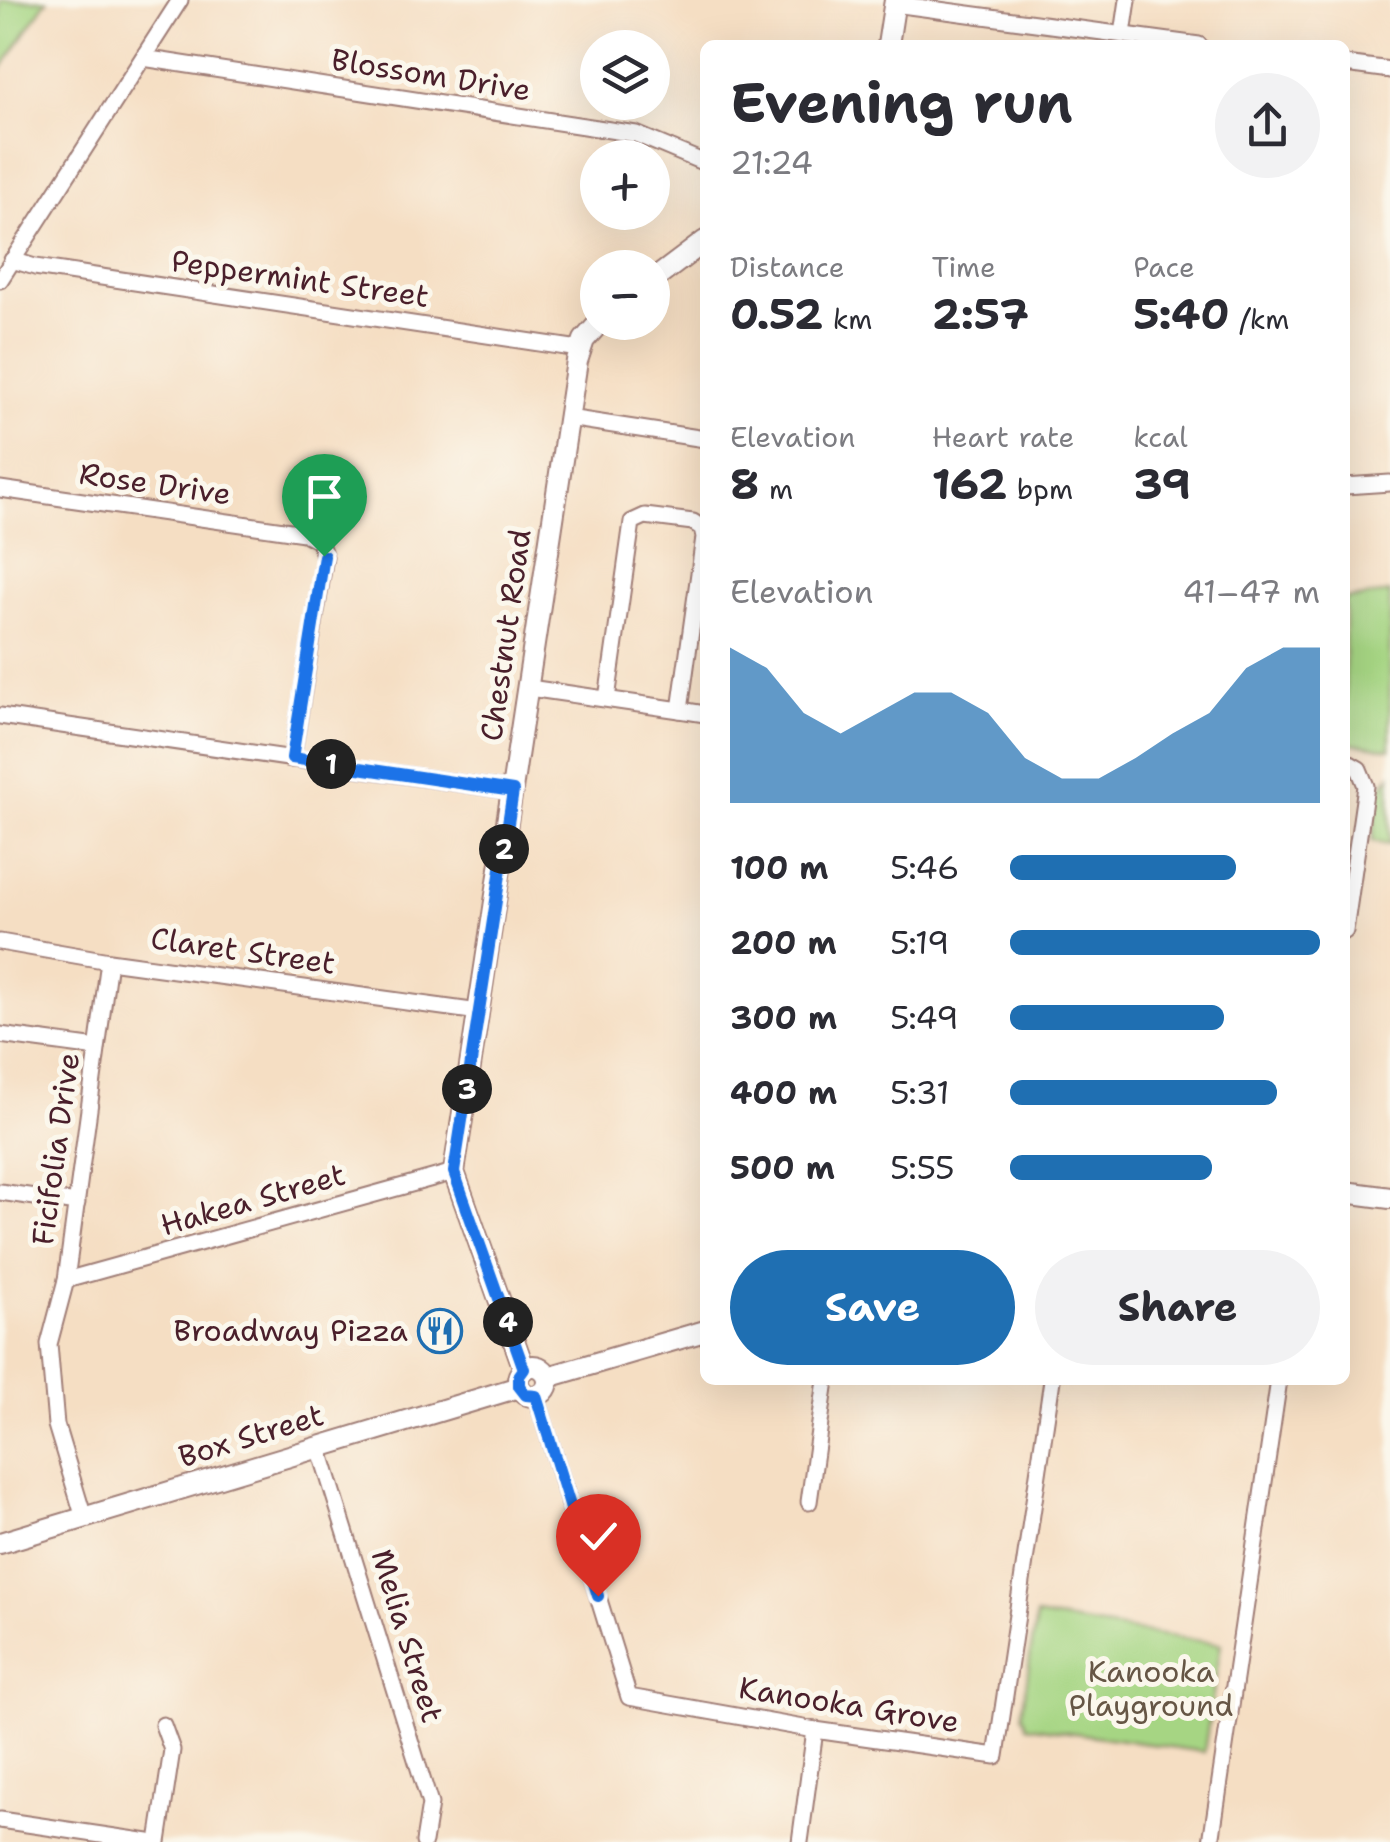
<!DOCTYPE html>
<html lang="en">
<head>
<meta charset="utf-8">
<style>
  :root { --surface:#fff; --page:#f2f2f3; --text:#2b2b33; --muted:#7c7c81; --accent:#1f6fb2 }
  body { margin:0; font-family:"Shantell Sans",sans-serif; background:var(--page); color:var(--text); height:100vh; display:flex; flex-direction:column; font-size:38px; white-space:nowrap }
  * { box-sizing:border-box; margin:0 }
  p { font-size:32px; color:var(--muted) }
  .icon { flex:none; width:55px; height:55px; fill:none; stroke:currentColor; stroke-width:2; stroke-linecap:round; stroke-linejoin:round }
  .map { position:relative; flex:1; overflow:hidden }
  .sheet { position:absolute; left:700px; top:40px; width:650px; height:1345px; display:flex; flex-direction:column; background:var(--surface); border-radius:15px; box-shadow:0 10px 40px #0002 }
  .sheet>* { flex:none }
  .tools { position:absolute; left:580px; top:30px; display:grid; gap:20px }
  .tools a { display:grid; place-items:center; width:90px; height:90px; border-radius:50%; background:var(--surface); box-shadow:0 10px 40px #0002; font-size:50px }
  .pin { position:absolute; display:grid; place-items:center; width:85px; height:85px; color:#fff; margin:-102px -42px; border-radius:50% 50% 50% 0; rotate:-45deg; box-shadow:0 0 10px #0007 }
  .pin .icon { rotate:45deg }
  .km { position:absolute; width:50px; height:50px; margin:-25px; border-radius:50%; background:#222; color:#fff; font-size:28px; line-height:50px; text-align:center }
  .round { display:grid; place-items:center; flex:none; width:105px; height:105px; border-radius:52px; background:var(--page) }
  .head { display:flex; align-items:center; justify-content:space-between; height:170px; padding:0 30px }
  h1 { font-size:55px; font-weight:700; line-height:75px }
  .stats { display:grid; grid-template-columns:repeat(3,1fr); gap:15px; height:170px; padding:10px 30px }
  .stats div { display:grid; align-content:center }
  .stats b { font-size:42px; font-weight:700 }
  .stats small { font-size:28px; font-weight:400 }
  .stats p { font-size:28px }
  .chart { height:280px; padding:20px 30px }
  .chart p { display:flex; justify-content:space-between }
  .chart svg { width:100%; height:180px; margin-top:10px; fill:var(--accent); opacity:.7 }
  .primary-button { display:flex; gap:20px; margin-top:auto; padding:20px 30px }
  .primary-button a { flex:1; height:115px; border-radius:60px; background:var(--accent); color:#fff; font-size:40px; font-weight:700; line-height:115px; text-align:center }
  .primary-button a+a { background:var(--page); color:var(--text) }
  ul { padding:0 30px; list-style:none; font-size:32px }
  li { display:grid; grid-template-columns:160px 120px 1fr; align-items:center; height:75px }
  li i { height:25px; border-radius:12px; background:var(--accent) }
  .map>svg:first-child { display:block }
  .green { fill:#a6d583; stroke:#787a57; stroke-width:2.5 }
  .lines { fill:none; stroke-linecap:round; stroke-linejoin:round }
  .street-casing { stroke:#a07e77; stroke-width:19 }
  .secondary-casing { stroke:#a07e77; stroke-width:24 }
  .street { stroke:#fff; stroke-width:15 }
  .secondary { stroke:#fff; stroke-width:20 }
  .route-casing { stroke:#fff; stroke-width:20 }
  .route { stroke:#1a73e8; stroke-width:12 }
  .labels { text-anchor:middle; stroke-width:10; stroke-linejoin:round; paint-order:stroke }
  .street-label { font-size:30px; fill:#4a1f2b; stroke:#fbf7ec }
  .poi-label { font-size:30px; fill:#4a1f2b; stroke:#fbf7ec; text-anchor:end }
  .park-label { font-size:30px; fill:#665645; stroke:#fbf7ec }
</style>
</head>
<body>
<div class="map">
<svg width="1390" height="1842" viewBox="0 0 1390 1842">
  <rect width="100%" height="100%" fill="#fbf7ec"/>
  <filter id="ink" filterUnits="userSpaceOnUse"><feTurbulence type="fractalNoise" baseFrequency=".01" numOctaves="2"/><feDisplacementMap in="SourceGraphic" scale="20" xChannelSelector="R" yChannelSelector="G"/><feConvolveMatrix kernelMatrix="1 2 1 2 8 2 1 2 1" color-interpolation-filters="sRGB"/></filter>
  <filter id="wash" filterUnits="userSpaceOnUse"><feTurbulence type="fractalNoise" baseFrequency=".0048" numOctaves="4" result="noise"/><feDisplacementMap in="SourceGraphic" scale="40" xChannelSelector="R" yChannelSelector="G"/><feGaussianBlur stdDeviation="2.25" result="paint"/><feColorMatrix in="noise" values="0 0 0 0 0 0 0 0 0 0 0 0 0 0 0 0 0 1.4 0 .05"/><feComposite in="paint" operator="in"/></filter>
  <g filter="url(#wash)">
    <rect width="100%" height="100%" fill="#f5dec3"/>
    <g class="green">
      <path d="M0 0H47L0 71Z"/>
      <path d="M1390 593V749L1345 742V600Z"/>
      <path d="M1390 775V844L1372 841 1380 789Z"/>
      <path d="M1036 1616 1221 1644 1204 1752 1027 1726 1022 1714Z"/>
    </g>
  </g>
  <g filter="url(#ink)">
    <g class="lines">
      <defs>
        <g id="street">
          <path d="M894 4 1199 45"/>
          <path d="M1123 34 1128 0"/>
          <path d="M143 58 636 134 705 163"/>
          <path d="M1345 64 1390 70"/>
          <path d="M12 260 35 267 579 349"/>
          <path d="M0 280 180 0"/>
          <path d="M568 418 705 439"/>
          <path d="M1345 486 1390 483"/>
          <path d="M0 489 304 533 319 541 325 557 292 759"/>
          <path d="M529 688 680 710 704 537 702 528 693 522 645 516 632 522 607 699"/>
          <path d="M680 710 705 714"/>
          <path d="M0 716 513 791"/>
          <path d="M1345 761 1359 769 1366 786 1345 931"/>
          <path d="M0 942 109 961 479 1012"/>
          <path d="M0 1035 97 1048"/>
          <path d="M0 1192 77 1203"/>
          <path d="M66 1280 454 1172"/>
          <path d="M536 1396 629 1697 815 1730 996 1756 1052 1380"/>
          <path d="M319 1447 430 1804 424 1842"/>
          <path d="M809 1502 826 1380"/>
          <path d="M84 1518 56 1425 49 1344 66 1280 109 961"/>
          <path d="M0 1820 149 1842"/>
          <path d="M158 1842 172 1750 163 1725"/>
          <path d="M800 1842 815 1730"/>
          <path d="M1211 1842 1279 1380"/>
        </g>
        <g id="secondary">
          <path d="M888 45 895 0"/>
          <path d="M652 281 705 241"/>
          <path d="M1345 1192 1390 1198"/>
          <circle cx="533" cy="1381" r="15"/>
          <path d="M524 1369 454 1172 577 361 584 340 600 322"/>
          <path d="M548 1377 705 1331"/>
          <path d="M0 1543 519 1387"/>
        </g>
      </defs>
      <use href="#street" class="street-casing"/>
      <use href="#secondary" class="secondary-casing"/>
      <use href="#street" class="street"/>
      <use href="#secondary" class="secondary"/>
    </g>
  </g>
  <g class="lines" filter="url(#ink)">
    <defs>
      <path id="route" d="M324 556 292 758 513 791 454 1172 524 1369 519 1376V1386L526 1395 536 1396 598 1596"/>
    </defs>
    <use href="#route" class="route-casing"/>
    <use href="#route" class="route"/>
  </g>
  <defs>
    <symbol id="restaurant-ring" viewBox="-11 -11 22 22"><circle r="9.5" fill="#fbf7ec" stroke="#1f6fb2" stroke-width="1.5"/><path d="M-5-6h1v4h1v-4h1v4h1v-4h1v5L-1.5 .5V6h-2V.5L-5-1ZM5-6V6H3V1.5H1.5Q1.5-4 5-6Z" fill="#1f6fb2"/></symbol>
  </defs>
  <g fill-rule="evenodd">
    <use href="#restaurant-ring" x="415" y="1306" width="50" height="50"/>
  </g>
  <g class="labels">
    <g class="street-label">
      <text transform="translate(431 75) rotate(9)" y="10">Blossom Drive</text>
      <text transform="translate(300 279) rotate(8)" y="10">Peppermint Street</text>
      <text transform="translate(155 484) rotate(8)" y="10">Rose Drive</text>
      <text transform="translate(506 635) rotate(-82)" y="10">Chestnut Road</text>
      <text transform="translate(243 951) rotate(8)" y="10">Claret Street</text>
      <text transform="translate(56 1149) rotate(-82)" y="10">Ficifolia Drive</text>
      <text transform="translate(253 1200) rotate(-16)" y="10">Hakea Street</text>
      <text transform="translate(251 1436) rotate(-17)" y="10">Box Street</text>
      <text transform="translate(407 1636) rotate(73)" y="10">Melia Street</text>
      <text transform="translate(849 1705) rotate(9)" y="10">Kanooka Grove</text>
    </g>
    <g class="poi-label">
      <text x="408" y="1341">Broadway Pizza</text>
    </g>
    <g class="park-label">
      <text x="1151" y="1682">Kanooka<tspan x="1151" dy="34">Playground</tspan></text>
    </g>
  </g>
</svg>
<div class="tools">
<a><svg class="icon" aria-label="layers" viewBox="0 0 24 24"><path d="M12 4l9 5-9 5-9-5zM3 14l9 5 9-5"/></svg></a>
<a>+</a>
<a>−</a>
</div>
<div class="pin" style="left:324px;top:556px;background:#1e9e55"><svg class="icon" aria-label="arrive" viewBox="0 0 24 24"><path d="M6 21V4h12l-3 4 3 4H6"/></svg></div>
<div class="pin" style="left:598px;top:1596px;background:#d93025"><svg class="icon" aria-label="check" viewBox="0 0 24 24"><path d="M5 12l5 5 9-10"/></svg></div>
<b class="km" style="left:331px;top:764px">1</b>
<b class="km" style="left:504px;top:849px">2</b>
<b class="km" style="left:467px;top:1089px">3</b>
<b class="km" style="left:508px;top:1322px">4</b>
<section class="sheet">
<div class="head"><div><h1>Evening run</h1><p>21:24</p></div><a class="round"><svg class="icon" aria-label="share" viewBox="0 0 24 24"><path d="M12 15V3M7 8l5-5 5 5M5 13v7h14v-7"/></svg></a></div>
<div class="stats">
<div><p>Distance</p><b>0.52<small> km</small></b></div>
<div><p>Time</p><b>2:57</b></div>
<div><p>Pace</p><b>5:40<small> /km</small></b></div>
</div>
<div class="stats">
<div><p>Elevation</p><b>8<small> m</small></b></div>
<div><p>Heart rate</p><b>162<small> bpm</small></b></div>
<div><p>kcal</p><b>39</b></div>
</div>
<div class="chart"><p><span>Elevation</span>41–47 m</p>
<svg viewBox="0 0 160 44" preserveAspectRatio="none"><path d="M0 44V6L10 11L20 22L30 27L40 22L50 17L60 17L70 22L80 33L90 38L100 38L110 33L120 27L130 22L140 11L150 6L160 6V44z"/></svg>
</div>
<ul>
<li><b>100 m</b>5:46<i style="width:73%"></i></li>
<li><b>200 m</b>5:19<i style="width:100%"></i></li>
<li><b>300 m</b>5:49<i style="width:69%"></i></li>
<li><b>400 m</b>5:31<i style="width:86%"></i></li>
<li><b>500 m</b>5:55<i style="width:65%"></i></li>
</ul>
<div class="primary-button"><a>Save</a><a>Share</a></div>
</section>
</div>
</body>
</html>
